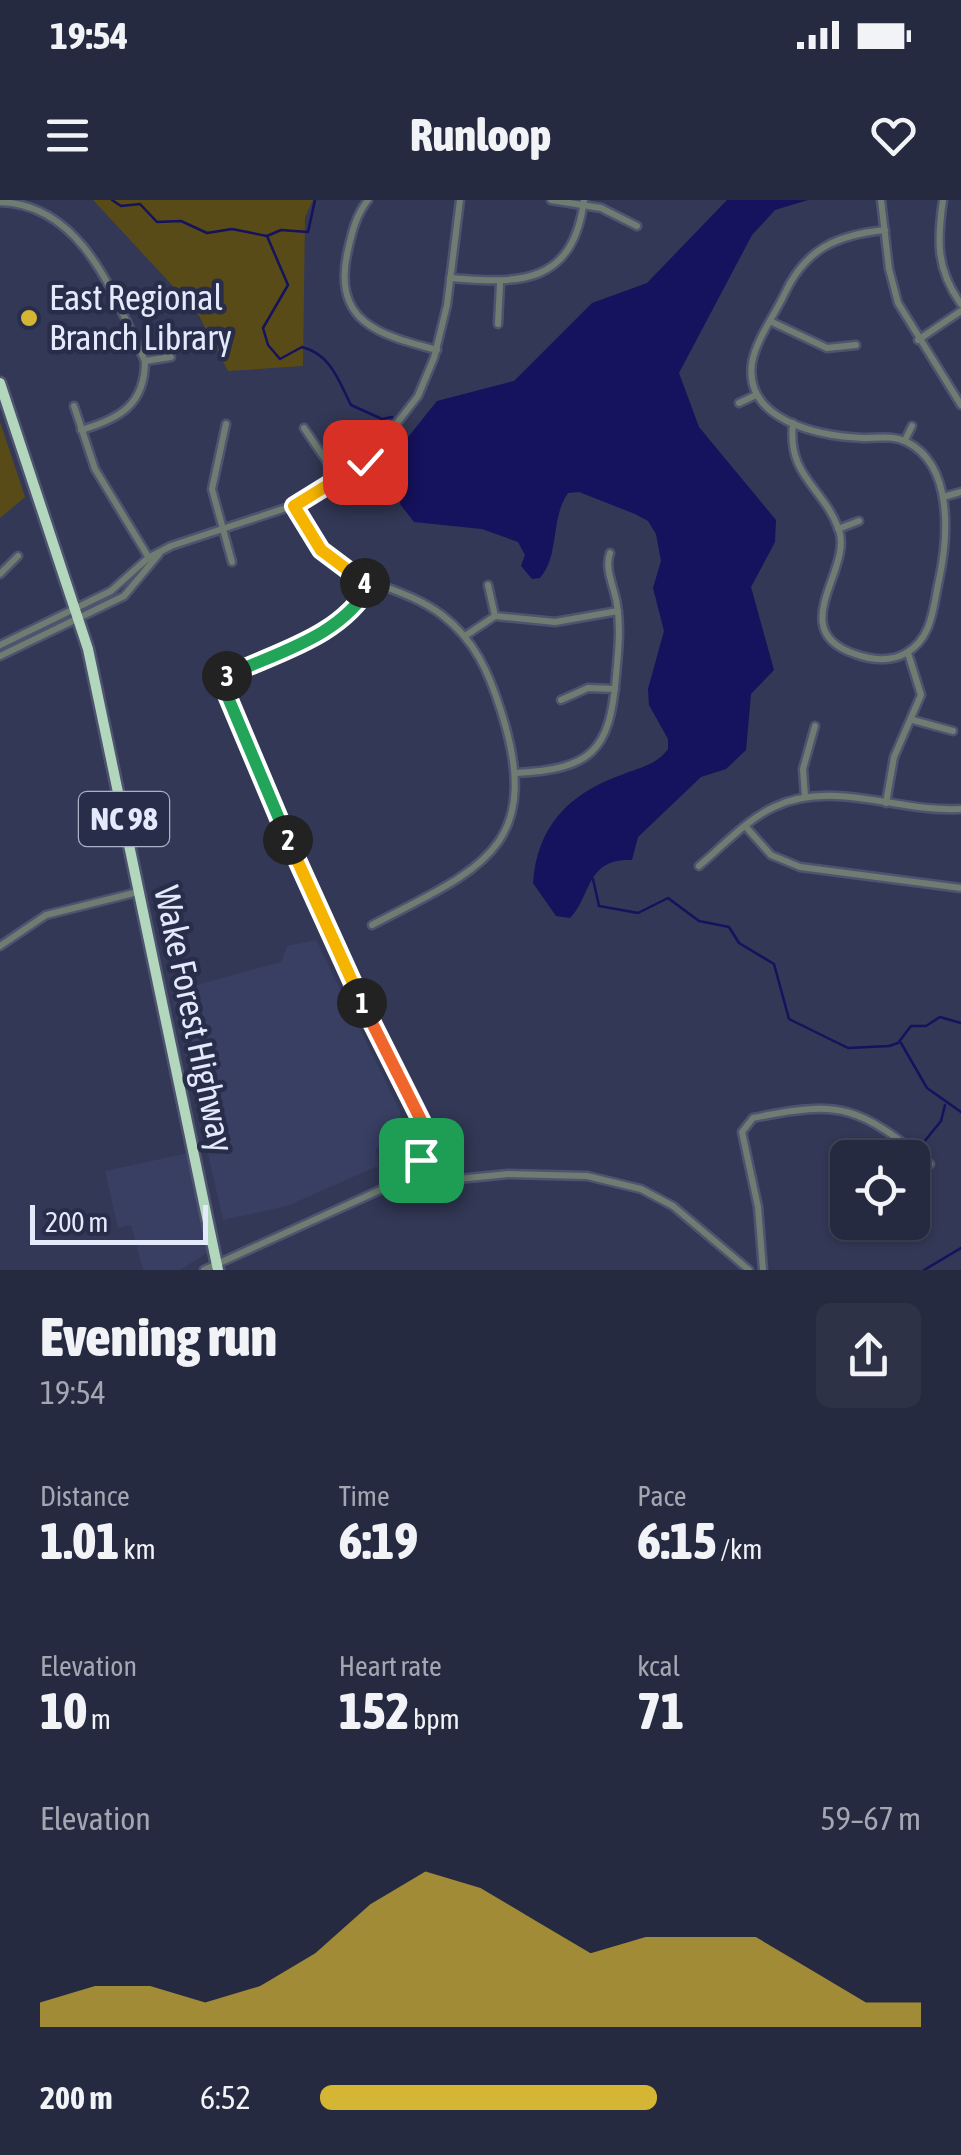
<!DOCTYPE html>
<html lang="en">
<head>
<meta charset="utf-8">
<style>
  :root { --surface:#262a40; --page:#2e3247; --text:#f1f3f6; --muted:#a4a7b1; --line:#424659; --accent:#d5b534 }
  body { margin:0; font-family:"Asap Condensed",sans-serif; background:var(--page); color:var(--text); height:100vh; display:flex; flex-direction:column; font-size:38px; white-space:nowrap }
  * { box-sizing:border-box; margin:0 }
  p { font-size:32px; color:var(--muted) }
  .icon { flex:none; width:55px; height:55px; fill:none; stroke:currentColor; stroke-width:2; stroke-linecap:round; stroke-linejoin:round }
  .map { position:relative; height:1070px; overflow:hidden }
  .sheet { display:flex; flex-direction:column; background:var(--surface); flex:1 }
  .sheet>* { flex:none }
  .controls { position:absolute; left:830px; top:940px; display:grid; gap:20px }
  .controls a { display:grid; place-items:center; width:100px; height:100px; border-radius:15px; background:var(--surface); box-shadow:0 2px 8px #0004,0 0 0 2px var(--line); font-size:50px }
  .scale { position:absolute; left:30px; bottom:25px; width:178px; box-sizing:border-box; padding-left:10px; border:5px solid #e4e9fc; border-top:0; font-size:28px; line-height:35px; white-space:nowrap; color:#e4e9fc; -webkit-text-stroke:8px #282e4a; paint-order:stroke }
  .pin { position:absolute; display:grid; place-items:center; width:85px; height:85px; color:#fff; margin:-42px; border-radius:20px; box-shadow:0 5px 15px #0006 }
  .km { position:absolute; width:50px; height:50px; margin:-25px; border-radius:50%; background:#222; color:#fff; font-size:28px; line-height:50px; text-align:center }
  .round { display:grid; place-items:center; flex:none; width:105px; height:105px; border-radius:15px; background:var(--page) }
  .overview { display:flex; align-items:center; justify-content:space-between; height:170px; padding:0 40px }
  h1 { font-size:55px; font-weight:800; line-height:75px }
  .stats { display:grid; grid-template-columns:repeat(3,1fr); gap:15px; height:170px; padding:10px 40px }
  .stats div { display:grid; align-content:center }
  .stats b { font-size:50px; font-weight:800 }
  .stats small { font-size:28px; font-weight:400 }
  .stats p { font-size:28px }
  .chart { height:280px; padding:20px 40px }
  .chart p { display:flex; justify-content:space-between }
  .chart svg { width:100%; height:180px; margin-top:10px; fill:var(--accent); opacity:.7 }
  ul { padding:0 40px; list-style:none; font-size:32px }
  li { display:grid; grid-template-columns:160px 120px 1fr; align-items:center; height:75px }
  li i { height:25px; border-radius:12px; background:var(--accent) }
  .status { display:flex; justify-content:space-between; align-items:center; height:70px; padding:0 50px; background:var(--surface); direction:ltr }
  .status svg { height:28px; fill:currentColor }
  header { display:flex; justify-content:space-between; align-items:center; height:130px; padding:0 40px; background:var(--surface); font-size:45px; font-weight:800 }
  .map>svg:first-child { display:block }
  .built { fill:#383f63 }
  .green { fill:#594b17 }
  .water { fill:#15125e }
  .lines { fill:none; stroke-linecap:round; stroke-linejoin:round }
  .stream { stroke:#15125e; stroke-width:2.5 }
  .minor-casing { stroke:#4e5470; stroke-width:11 }
  .highway-casing { stroke:#4e5470; stroke-width:15 }
  .minor { stroke:#6e7c72; stroke-width:6 }
  .highway { stroke:#b3d7bd; stroke-width:10 }
  .split-1-casing { stroke:#fff; stroke-width:20 }
  .split-2-casing { stroke:#fff; stroke-width:20 }
  .split-3-casing { stroke:#fff; stroke-width:20 }
  .split-4-casing { stroke:#fff; stroke-width:20 }
  .split-5-casing { stroke:#fff; stroke-width:20 }
  .split-1 { stroke:#f0652b; stroke-width:12 }
  .split-2 { stroke:#f5b400; stroke-width:12 }
  .split-3 { stroke:#22a559; stroke-width:12 }
  .split-4 { stroke:#22a559; stroke-width:12 }
  .split-5 { stroke:#f5b400; stroke-width:12 }
  .poi-dot { fill:#d5b534; stroke:#282e4a; stroke-width:4 }
  .labels { text-anchor:middle; stroke-width:9; stroke-linejoin:round; paint-order:stroke }
  .shield { fill:#282e4a; stroke:#acb1c7; stroke-width:2.5 }
  .shield-label { font-size:32px; font-weight:bold; fill:#e4e9fc }
  .poi-label { font-size:35px; fill:#e4e9fc; stroke:#282e4a; text-anchor:start }
  .street-label { font-size:35px; fill:#e4e9fc; stroke:#282e4a }
</style>
</head>
<body>
<div class="status"><b>19:54</b><svg viewBox="0 0 49 12"><path d="M0 12V9h3v3zM5 12V6h3v6zM10 12V3h3v9zM15 12V0h3v12zM26 1h20v11H26zM47 4h2v5h-2z"/></svg></div>
<header><svg class="icon" aria-label="menu" viewBox="0 0 24 24"><path d="M4 6h16M4 12h16M4 18h16"/></svg>Runloop<svg class="icon" aria-label="heart" viewBox="0 0 24 24"><path d="M12 20l-8-8c-3-5 5-10 8-4 3-6 11-1 8 4z"/></svg></header>
<div class="map">
<svg width="961" height="1070" viewBox="0 0 961 1070">
  <rect width="100%" height="100%" fill="#323855"/>
  <g class="built">
    <path d="M316 740 400 911 401 922 376 950 378 966 287 1006 223 1020 171 792 281 762 287 746Z"/>
    <path d="M188 953 207 1053 180 1070H143L131 1025 118 1028 105 971Z"/>
  </g>
  <g class="green">
    <path d="M93 0H313L305 17 303 166 228 171 197 112Z"/>
    <path d="M0 222 25 297 0 318Z"/>
  </g>
  <path class="water" d="M727 0H808L775 10 752 35 679 173 699 227 776 320 775 342 751 387 774 470 751 494 746 550 726 569 701 577 638 637 632 660C585 658 592 696 570 718L556 716 533 683C537 627 568 594 621 575 638 568 657 565 668 549V539L649 505 648 489 664 431 653 388 661 361 656 334 648 321 635 314 579 292 568 293C550 319 560 355 540 378L532 379 521 366 525 355 518 342 482 329 414 322 400 304 403 287 393 275 392 257 437 201 514 181 592 103 647 83Z"/>
  <g class="lines">
    <g class="stream">
      <path d="M112 0 121 6 140 4 157 22 181 21 207 33 232 29 267 36 281 30 308 32 315 0"/>
      <path d="M267 36 288 85 263 128 268 145 280 159 302 147C332 155 339 182 351 205L382 219 392 217"/>
      <path d="M593 679 599 706 638 713 668 698 699 721 729 727 739 743 774 764 789 819 848 848 889 846 898 843 911 826H926L940 817 961 823"/>
      <path d="M901 843 927 888 961 912"/>
      <path d="M919 948 941 921 945 905"/>
      <path d="M906 958 911 956"/>
      <path d="M924 1070 961 1048"/>
    </g>
    <defs>
      <g id="minor">
        <path d="M368 0C356 15 352 32 348 50 331 122 379 135 437 150"/>
        <path d="M551 0 601 8 637 26"/>
        <path d="M881 0 889 69 898 103 961 205"/>
        <path d="M943 0C937 41 936 69 961 104"/>
        <path d="M0 2C84 5 114 97 145 161 145 205 119 219 81 230"/>
        <path d="M450 78C520 84 573 85 584 0"/>
        <path d="M772 122 827 148 856 145"/>
        <path d="M498 124 500 84"/>
        <path d="M918 140 961 111"/>
        <path d="M145 161 171 157"/>
        <path d="M739 203 756 195"/>
        <path d="M74 206 95 269 149 358"/>
        <path d="M793 223C787 277 823 286 839 330 853 370 784 430 855 454 871 460 891 462 906 453 933 438 933 406 939 380 948 338 954 266 907 242 893 235 878 238 863 238 819 236 744 221 752 163 756 140 774 116 784 95 805 49 836 35 885 30"/>
        <path d="M226 224 212 289 232 362"/>
        <path d="M304 228 340 281"/>
        <path d="M905 240 912 226"/>
        <path d="M943 297 961 292"/>
        <path d="M294 306C326 391 385 373 442 415 475 440 489 473 501 511 545 649 479 669 372 725"/>
        <path d="M838 329 859 321"/>
        <path d="M0 374 18 356"/>
        <path d="M370 385 340 422 223 482 331 740 432 943 430 953 400 971 389 986"/>
        <path d="M488 385 495 416"/>
        <path d="M465 436 495 416 555 422 618 411"/>
        <path d="M0 445 111 391 148 358 171 346 307 301 373 254 418 196 434 158 447 105 460 0"/>
        <path d="M0 456 124 396 159 354"/>
        <path d="M561 500 588 488 615 489"/>
        <path d="M913 520 953 531"/>
        <path d="M516 573C591 569 610 552 616 476 618 452 621 429 617 405 615 388 604 370 610 353"/>
        <path d="M805 597 803 569 815 526"/>
        <path d="M886 603 894 557 921 495 908 453"/>
        <path d="M746 627 771 655 800 667 961 688"/>
        <path d="M699 666C723 646 746 620 774 607 833 579 899 613 961 609"/>
        <path d="M0 746 46 715 138 692"/>
        <path d="M204 1070 389 986 508 974 587 976 641 989 673 1006 749 1070"/>
        <path d="M763 1070 758 1007 742 932 753 918C843 899 859 907 930 964"/>
      </g>
      <path id="highway" d="M0 183 88 449 218 1070"/>
    </defs>
    <use href="#minor" class="minor-casing"/>
    <use href="#highway" class="highway-casing"/>
    <use href="#minor" class="minor"/>
    <use href="#highway" class="highway"/>
  </g>
  <g class="lines">
    <defs>
      <path id="split-1" d="M362 803 430 938 431 950 421 960"/>
      <path id="split-2" d="M288 640 362 803"/>
      <path id="split-3" d="M227 476 224 488 288 640"/>
      <path id="split-4" d="M227 476C277 452 341 437 370 385L365 383"/>
      <path id="split-5" d="M365 262 294 306 321 350 365 383"/>
    </defs>
    <use href="#split-1" class="split-1-casing"/>
    <use href="#split-2" class="split-2-casing"/>
    <use href="#split-3" class="split-3-casing"/>
    <use href="#split-4" class="split-4-casing"/>
    <use href="#split-5" class="split-5-casing"/>
    <use href="#split-1" class="split-1"/>
    <use href="#split-2" class="split-2"/>
    <use href="#split-3" class="split-3"/>
    <use href="#split-4" class="split-4"/>
    <use href="#split-5" class="split-5"/>
  </g>
  <circle class="poi-dot" cx="29" cy="118" r="10"/>
  <g class="labels">
    <rect class="shield" x="79" y="592" width="90" height="54" rx="8"/>
    <g class="shield-label">
      <text x="124" y="630">NC 98</text>
    </g>
    <g class="poi-label">
      <text x="49" y="110">East Regional<tspan x="49" dy="40">Branch Library</tspan></text>
    </g>
    <g class="street-label">
      <text transform="translate(194 819) rotate(78)" y="12">Wake Forest Highway</text>
    </g>
  </g>
</svg>
<div class="controls">
<a><svg class="icon" aria-label="locate" viewBox="0 0 24 24"><circle cx="12" cy="12" r="6"/><path d="M12 2v4M12 18v4M2 12h4M18 12h4"/></svg></a>
</div>
<div class="scale">200 m</div>
<div class="pin" style="left:421px;top:960px;background:#1e9e55"><svg class="icon" aria-label="arrive" viewBox="0 0 24 24"><path d="M6 21V4h12l-3 4 3 4H6"/></svg></div>
<div class="pin" style="left:365px;top:262px;background:#d93025"><svg class="icon" aria-label="check" viewBox="0 0 24 24"><path d="M5 12l5 5 9-10"/></svg></div>
<b class="km" style="left:362px;top:803px">1</b>
<b class="km" style="left:288px;top:640px">2</b>
<b class="km" style="left:227px;top:476px">3</b>
<b class="km" style="left:365px;top:383px">4</b>
</div>
<section class="sheet">
<div class="overview"><div><h1>Evening run</h1><p>19:54</p></div><a class="round"><svg class="icon" aria-label="share" viewBox="0 0 24 24"><path d="M12 15V3M7 8l5-5 5 5M5 13v7h14v-7"/></svg></a></div>
<div class="stats">
<div><p>Distance</p><b>1.01<small> km</small></b></div>
<div><p>Time</p><b>6:19</b></div>
<div><p>Pace</p><b>6:15<small> /km</small></b></div>
</div>
<div class="stats">
<div><p>Elevation</p><b>10<small> m</small></b></div>
<div><p>Heart rate</p><b>152<small> bpm</small></b></div>
<div><p>kcal</p><b>71</b></div>
</div>
<div class="chart"><p><span>Elevation</span>59–67 m</p>
<svg viewBox="0 0 160 44" preserveAspectRatio="none"><path d="M0 44V38L10 34L20 34L30 38L40 34L50 26L60 14L70 6L80 10L90 18L100 26L110 22L120 22L130 22L140 30L150 38L160 38V44z"/></svg>
</div>
<ul>
<li><b>200 m</b>6:52<i style="width:56%"></i></li>
</ul>
</section>
</body>
</html>
